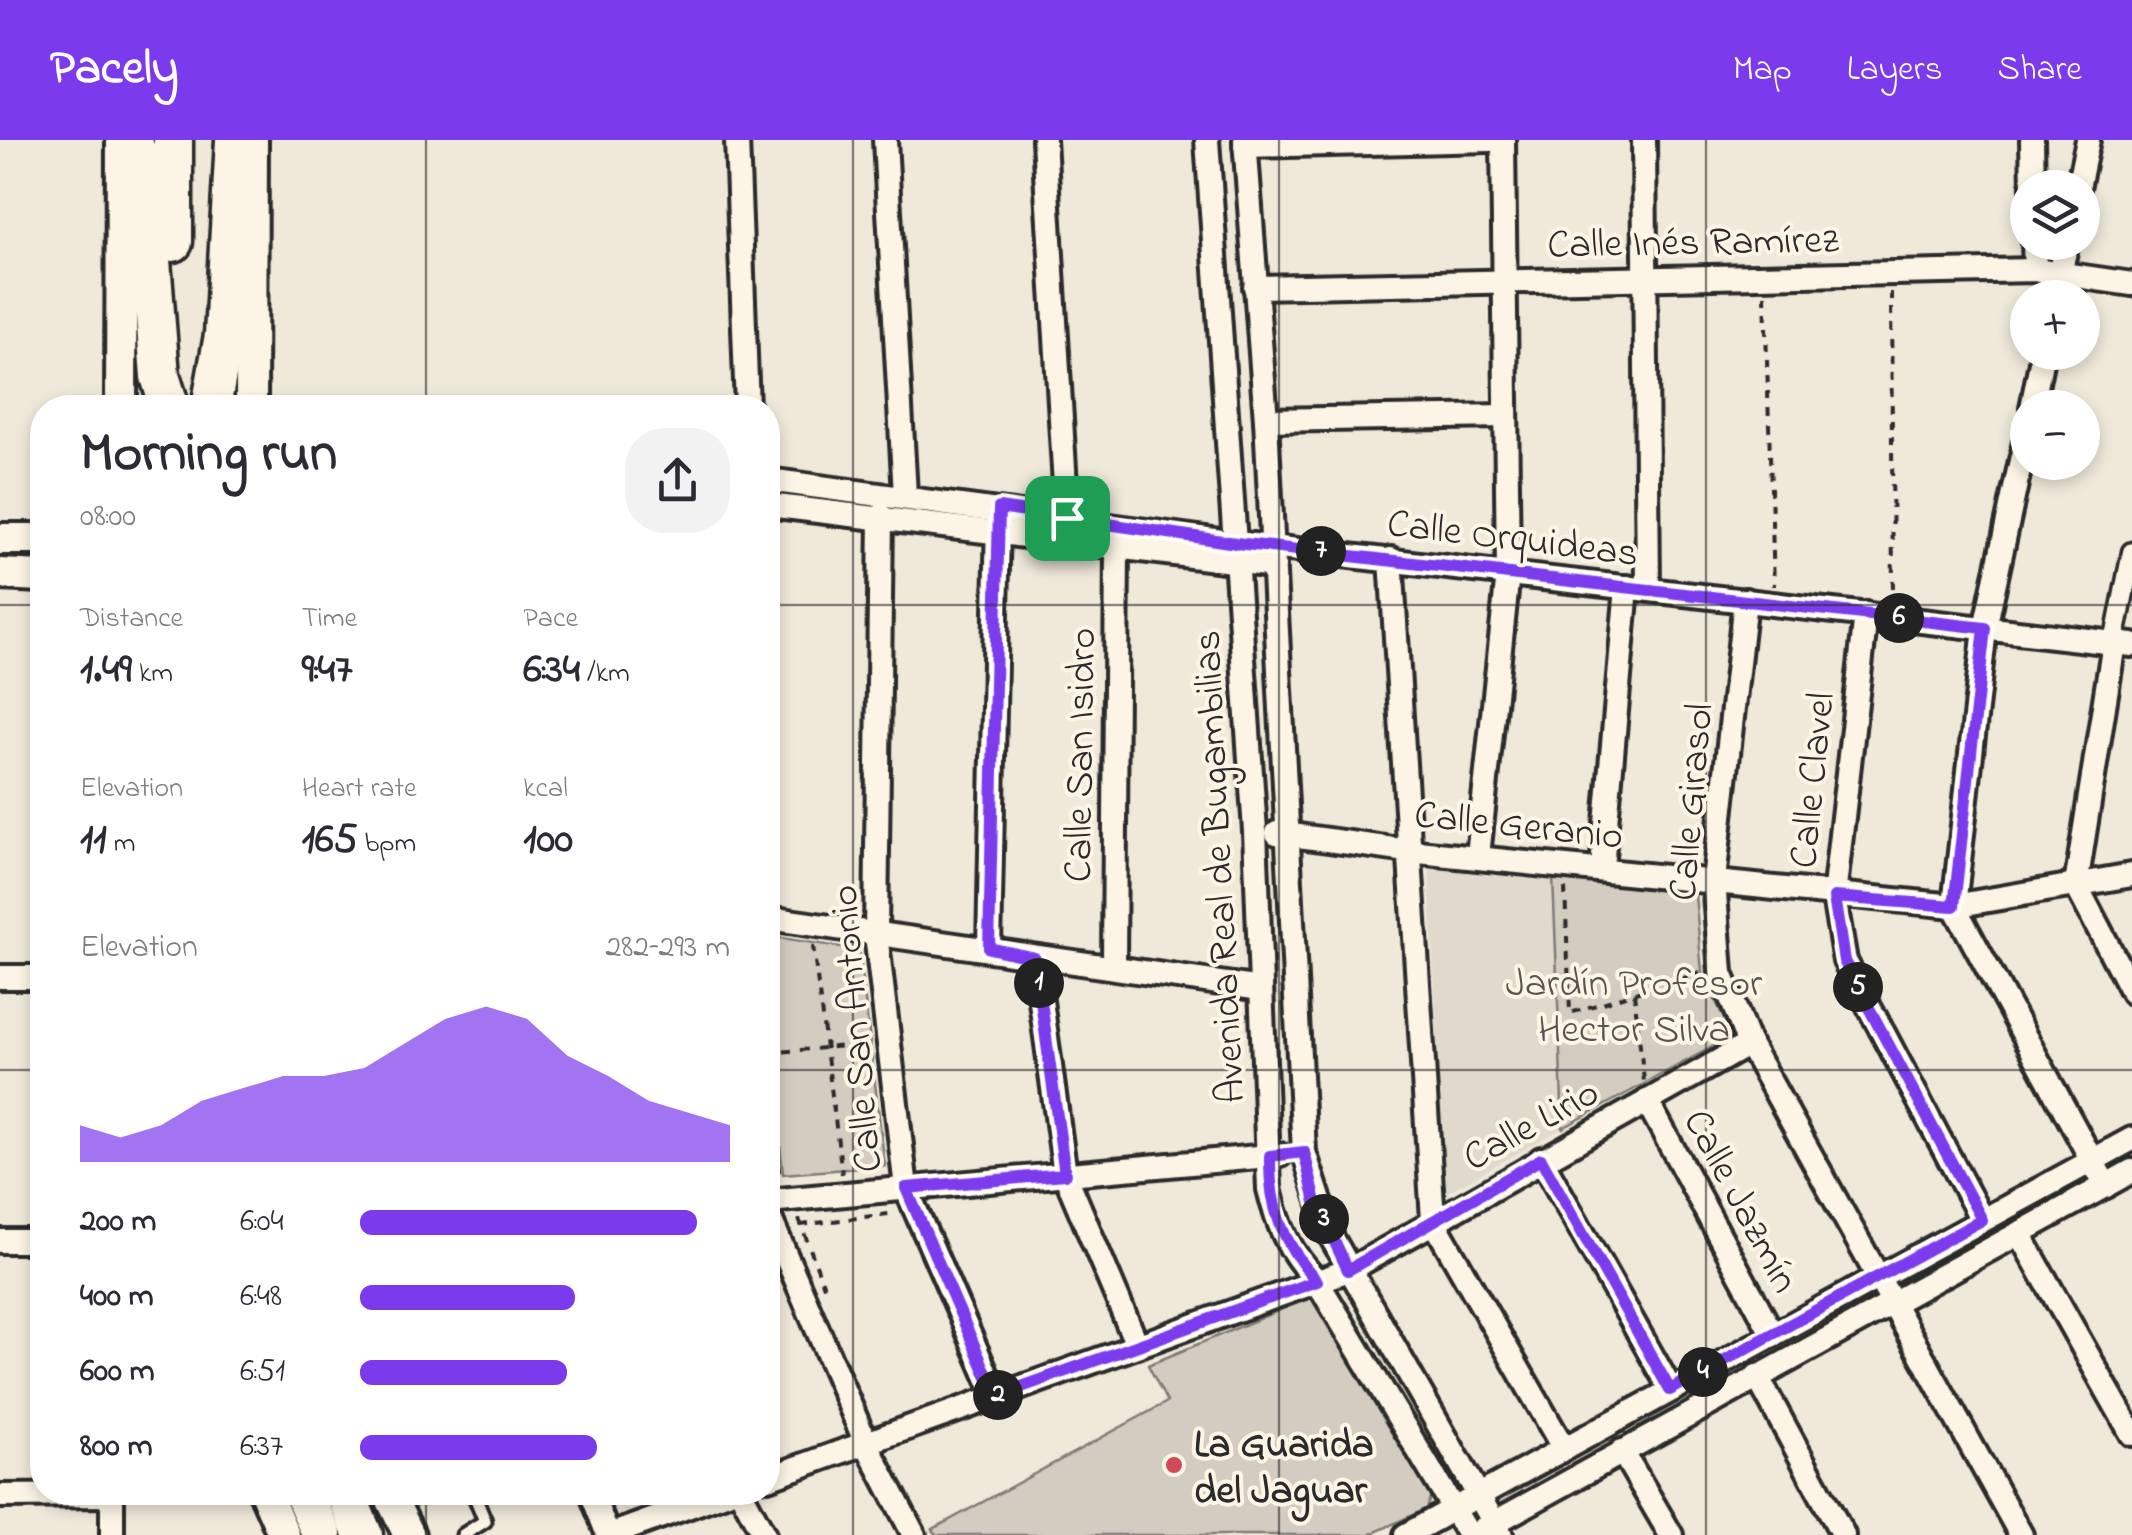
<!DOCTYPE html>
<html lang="en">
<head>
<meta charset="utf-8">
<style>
  :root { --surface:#fff; --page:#f2f2f3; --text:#2b2b33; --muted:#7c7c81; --accent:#7c3aed }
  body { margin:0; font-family:"Indie Flower",sans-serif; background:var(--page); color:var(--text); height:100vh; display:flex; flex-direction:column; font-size:38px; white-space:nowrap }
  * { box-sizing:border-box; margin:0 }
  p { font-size:32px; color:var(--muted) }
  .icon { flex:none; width:55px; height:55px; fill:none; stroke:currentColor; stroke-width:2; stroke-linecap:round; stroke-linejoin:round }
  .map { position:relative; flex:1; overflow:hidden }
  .sheet { position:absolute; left:30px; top:255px; width:750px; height:1110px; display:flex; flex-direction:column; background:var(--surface); border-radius:40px; box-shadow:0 5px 15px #0003 }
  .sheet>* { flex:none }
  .fabs { position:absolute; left:2010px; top:30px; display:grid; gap:20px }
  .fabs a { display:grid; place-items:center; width:90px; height:90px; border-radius:50%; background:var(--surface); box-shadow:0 5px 15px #0003; font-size:50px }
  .pin { position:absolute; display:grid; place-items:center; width:85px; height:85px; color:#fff; margin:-42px; border-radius:20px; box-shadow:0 5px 15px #0006 }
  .km { position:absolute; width:50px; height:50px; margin:-25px; border-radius:50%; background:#222; color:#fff; font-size:28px; line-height:50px; text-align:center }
  .round { display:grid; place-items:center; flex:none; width:105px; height:105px; border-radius:40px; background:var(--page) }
  .headline { display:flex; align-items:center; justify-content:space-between; height:170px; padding:0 50px }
  h1 { font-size:55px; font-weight:800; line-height:75px }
  .stats { display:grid; grid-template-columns:repeat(3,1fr); gap:15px; height:170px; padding:10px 50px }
  .stats div { display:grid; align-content:center }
  .stats b { font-size:42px; font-weight:800 }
  .stats small { font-size:28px; font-weight:400 }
  .stats p { font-size:28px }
  .chart { height:280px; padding:20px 50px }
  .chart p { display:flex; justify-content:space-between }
  .chart svg { width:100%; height:180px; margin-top:10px; fill:var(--accent); opacity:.7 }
  ul { padding:0 50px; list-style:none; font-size:32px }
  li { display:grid; grid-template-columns:160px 120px 1fr; align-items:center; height:75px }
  li i { height:25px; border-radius:12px; background:var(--accent) }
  header { display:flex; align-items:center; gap:60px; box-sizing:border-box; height:140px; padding:0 50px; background:var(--accent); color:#fff }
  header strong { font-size:48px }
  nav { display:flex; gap:55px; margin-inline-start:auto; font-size:35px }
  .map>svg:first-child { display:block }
  .built { fill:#e0dacc }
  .green { fill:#d2cdc0; stroke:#7e7c76; stroke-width:2.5 }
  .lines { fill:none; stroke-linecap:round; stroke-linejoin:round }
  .service-casing { stroke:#2b2b2b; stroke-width:19 }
  .pedestrian-casing { stroke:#2b2b2b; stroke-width:25 }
  .minor-casing { stroke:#2b2b2b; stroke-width:30 }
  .tertiary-casing { stroke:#2b2b2b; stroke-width:38 }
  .trunk-casing { stroke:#2b2b2b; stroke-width:45 }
  .path { stroke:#2b2b2b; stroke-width:4; stroke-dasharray:8 8; stroke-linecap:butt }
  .service { stroke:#fcf5e5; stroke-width:11 }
  .pedestrian { stroke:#fcf5e5; stroke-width:18 }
  .minor { stroke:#fcf5e5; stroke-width:22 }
  .tertiary { stroke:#fcf5e5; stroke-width:30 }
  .trunk { stroke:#fcf5e5; stroke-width:38 }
  .route-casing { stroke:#fff; stroke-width:20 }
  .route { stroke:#7c3aed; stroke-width:12 }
  .grid { fill:none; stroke:#2b2b2b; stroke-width:2.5; stroke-opacity:0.55 }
  .poi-dot { fill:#d1495b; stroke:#fcf5e5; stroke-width:4 }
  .labels { text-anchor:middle; stroke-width:8; stroke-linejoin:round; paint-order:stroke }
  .street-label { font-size:40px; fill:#2b2b2b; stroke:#fcf5e5 }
  .park-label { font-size:40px; fill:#555450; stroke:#fcf5e5 }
  .poi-label { font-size:40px; font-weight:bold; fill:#2b2b2b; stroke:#fcf5e5; text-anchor:start }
</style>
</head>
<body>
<header>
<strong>Pacely</strong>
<nav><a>Map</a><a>Layers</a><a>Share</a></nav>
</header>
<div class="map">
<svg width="2132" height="1395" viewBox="0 0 2132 1395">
  <rect width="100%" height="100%" fill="#efe9da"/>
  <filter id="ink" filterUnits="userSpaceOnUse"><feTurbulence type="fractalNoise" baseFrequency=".01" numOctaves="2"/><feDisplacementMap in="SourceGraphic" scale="20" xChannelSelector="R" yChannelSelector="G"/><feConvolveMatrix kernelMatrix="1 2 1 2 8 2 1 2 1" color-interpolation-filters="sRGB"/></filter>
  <g filter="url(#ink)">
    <path class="built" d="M1429 723 1553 737 1563 988 1444 1054Z"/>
    <g class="green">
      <path d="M1553 737 1695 754 1702 832 1732 896 1563 988Z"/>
      <path d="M768 796 859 810 885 1026 783 1034 768 883Z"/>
      <path d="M1309 1158 1321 1161 1432 1353 1426 1369 1369 1395H936L933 1389 1167 1262 1148 1225Z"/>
    </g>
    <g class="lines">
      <defs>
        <path id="service" d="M463 1395 485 1381 473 1352"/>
        <path id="pedestrian" d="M2114 503 2132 412"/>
        <g id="minor">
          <path d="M737 0 747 268"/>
          <path d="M885 0 905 355"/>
          <path d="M1044 0 1067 378"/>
          <path d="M1207 0 1255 691 1269 1049C1278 1087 1290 1113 1317 1141L1469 1395"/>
          <path d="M1245 0 1266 280 1304 1012 1332 1098 1501 1395"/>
          <path d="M1644 0 1648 449"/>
          <path d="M2032 0 2033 48"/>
          <path d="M1245 6 1490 0"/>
          <path d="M2078 48 2088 0"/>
          <path d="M2034 102 2035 130"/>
          <path d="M1255 147 2035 130 2132 144"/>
          <path d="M2055 158 2067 102"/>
          <path d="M2032 268 2043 212"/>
          <path d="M1266 280 1506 276"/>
          <path d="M2028 288 1985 488 1954 766 2106 1046"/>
          <path d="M768 340 1236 403 2132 505"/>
          <path d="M768 365 1274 426"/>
          <path d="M881 376 876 794 906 1048 996 1256"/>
          <path d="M1391 419 1433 1080 1564 1309"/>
          <path d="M1745 460 1714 740 1721 833 1749 904 2021 1395"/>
          <path d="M1866 474 1834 757 1845 821 1982 1080"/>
          <path d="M2114 503 2076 745 2132 852"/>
          <path d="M1277 693 1408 711 1954 766 2132 735"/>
          <path d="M1478 716 1508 433 1503 0"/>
          <path d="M1602 728 1627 447"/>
          <path d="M768 778 1261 849"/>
          <path d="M989 808 998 377"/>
          <path d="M1035 818 1065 1034 1137 1205"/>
          <path d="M1114 824 1117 406"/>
          <path d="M0 837H42"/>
          <path d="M1647 961 1773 1195"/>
          <path d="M1541 1019 1671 1250"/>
          <path d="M768 1061 1280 1015"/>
          <path d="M768 1074 866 1303 914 1395"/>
          <path d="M2019 1093 2132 1294"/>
          <path d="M0 1101H42"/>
          <path d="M1757 1236 1843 1395"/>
          <path d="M1622 1311 1671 1395"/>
          <path d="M768 1338 1349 1130 1749 904"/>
          <path d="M591 1352 608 1395"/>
          <path d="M741 1352 764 1395"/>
          <path d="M0 1356 112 1355"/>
          <path d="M1483 1389 2132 1031"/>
          <path d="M112 1395V1352"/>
          <path d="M610 1395 728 1352"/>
          <path d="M1406 1395 2132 999"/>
        </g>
        <g id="tertiary">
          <path d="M121 268 122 0"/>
          <path d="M251 268 252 0"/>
          <path d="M0 399H42"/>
          <path d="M0 434 42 436"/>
          <path d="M265 1352 284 1395"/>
          <path d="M388 1352 409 1395"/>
        </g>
        <g id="trunk">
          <path d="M132 0 144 31 160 236 170 268"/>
          <path d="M173 102V0"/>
          <path d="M211 268 224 195 235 0"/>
          <path d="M303 1352 322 1395"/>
          <path d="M345 1352 363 1395"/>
        </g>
      </defs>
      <use href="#service" class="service-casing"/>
      <use href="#pedestrian" class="pedestrian-casing"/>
      <use href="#minor" class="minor-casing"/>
      <use href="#tertiary" class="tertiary-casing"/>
      <use href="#trunk" class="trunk-casing"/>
      <g class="path">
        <path d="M1891 152 1893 458"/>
        <path d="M1765 155 1774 446"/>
        <path d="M1565 748 1570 873 1700 833"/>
        <path d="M813 806 842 1034"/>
        <path d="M1634 853 1644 941"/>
        <path d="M768 913 867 904"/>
        <path d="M768 945 780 1039"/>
        <path d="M799 1079 827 1154"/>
        <path d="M801 1085 896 1073"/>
      </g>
      <use href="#service" class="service"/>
      <use href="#pedestrian" class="pedestrian"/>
      <use href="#minor" class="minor"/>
      <use href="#tertiary" class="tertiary"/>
      <use href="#trunk" class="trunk"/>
    </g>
  </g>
  <g class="lines" filter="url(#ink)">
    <defs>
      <path id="route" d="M999 368 1236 403 1985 488 1954 766 1834 757 1844 821 1982 1080 1670 1250 1541 1019 1348 1130 1316 1062 1304 1012 1270 1016C1269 1067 1282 1103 1317 1141L996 1256 906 1048 1065 1034 1035 818 989 808Z"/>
    </defs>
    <use href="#route" class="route-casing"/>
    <use href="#route" class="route"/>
  </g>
  <path class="grid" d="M426 0V268M853 0V1395M1279 0V1395M1706 0V1395M0 465H42M768 465H2132M0 930H42M768 930H2132M426 1352V1395"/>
  <circle class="poi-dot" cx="1174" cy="1325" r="10"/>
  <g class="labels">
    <g class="street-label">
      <text transform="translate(1693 100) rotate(-1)" y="14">Calle Inés Ramírez</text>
      <text transform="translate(1513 396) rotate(7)" y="14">Calle Orquideas</text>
      <text transform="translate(1078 615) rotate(-89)" y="14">Calle San Isidro</text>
      <text transform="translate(1810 640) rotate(-84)" y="14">Calle Clavel</text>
      <text transform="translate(1689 662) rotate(-85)" y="14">Calle Girasol</text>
      <text transform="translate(1519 683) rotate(6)" y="14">Calle Geranio</text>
      <text transform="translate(1217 727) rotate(-93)" y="14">Avenida Real de Bugambilias</text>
      <text transform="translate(854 889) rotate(-95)" y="14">Calle San Antonio</text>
      <text transform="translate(1530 983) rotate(-29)" y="14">Calle Lirio</text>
      <text transform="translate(1743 1060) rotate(62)" y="14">Calle Jazmín</text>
    </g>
    <g class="park-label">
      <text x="1634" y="855">Jardín Profesor<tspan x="1634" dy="46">Hector Silva</tspan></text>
    </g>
    <g class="poi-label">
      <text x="1194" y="1316">La Guarida<tspan x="1194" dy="46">del Jaguar</tspan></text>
    </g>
  </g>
</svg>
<div class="fabs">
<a><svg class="icon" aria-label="layers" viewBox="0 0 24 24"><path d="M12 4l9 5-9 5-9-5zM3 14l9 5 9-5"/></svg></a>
<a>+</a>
<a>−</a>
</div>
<div class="pin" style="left:1067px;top:378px;background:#1e9e55"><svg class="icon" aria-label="arrive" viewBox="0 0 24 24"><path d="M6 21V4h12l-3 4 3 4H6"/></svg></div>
<b class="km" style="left:1039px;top:843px">1</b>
<b class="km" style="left:998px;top:1255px">2</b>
<b class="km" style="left:1324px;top:1079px">3</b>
<b class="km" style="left:1703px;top:1232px">4</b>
<b class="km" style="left:1858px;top:847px">5</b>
<b class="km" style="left:1899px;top:478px">6</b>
<b class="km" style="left:1321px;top:411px">7</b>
<section class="sheet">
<div class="headline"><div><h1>Morning run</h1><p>08:00</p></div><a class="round"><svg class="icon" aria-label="share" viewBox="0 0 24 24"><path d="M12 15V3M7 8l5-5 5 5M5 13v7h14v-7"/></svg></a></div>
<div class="stats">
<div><p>Distance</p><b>1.49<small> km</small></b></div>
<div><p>Time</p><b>9:47</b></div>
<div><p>Pace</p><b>6:34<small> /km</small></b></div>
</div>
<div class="stats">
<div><p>Elevation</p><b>11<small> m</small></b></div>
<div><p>Heart rate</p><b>165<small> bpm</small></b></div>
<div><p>kcal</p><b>100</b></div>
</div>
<div class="chart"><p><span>Elevation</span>282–293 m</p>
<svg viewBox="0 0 160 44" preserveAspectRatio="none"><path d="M0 44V35L10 38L20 35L30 29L40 26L50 23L60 23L70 21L80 15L90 9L100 6L110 9L120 18L130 23L140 29L150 32L160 35V44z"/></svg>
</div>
<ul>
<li><b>200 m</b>6:04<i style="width:91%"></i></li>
<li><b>400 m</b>6:48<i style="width:58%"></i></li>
<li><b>600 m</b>6:51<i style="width:56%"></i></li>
<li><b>800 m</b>6:37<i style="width:64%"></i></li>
</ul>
</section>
</div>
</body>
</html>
